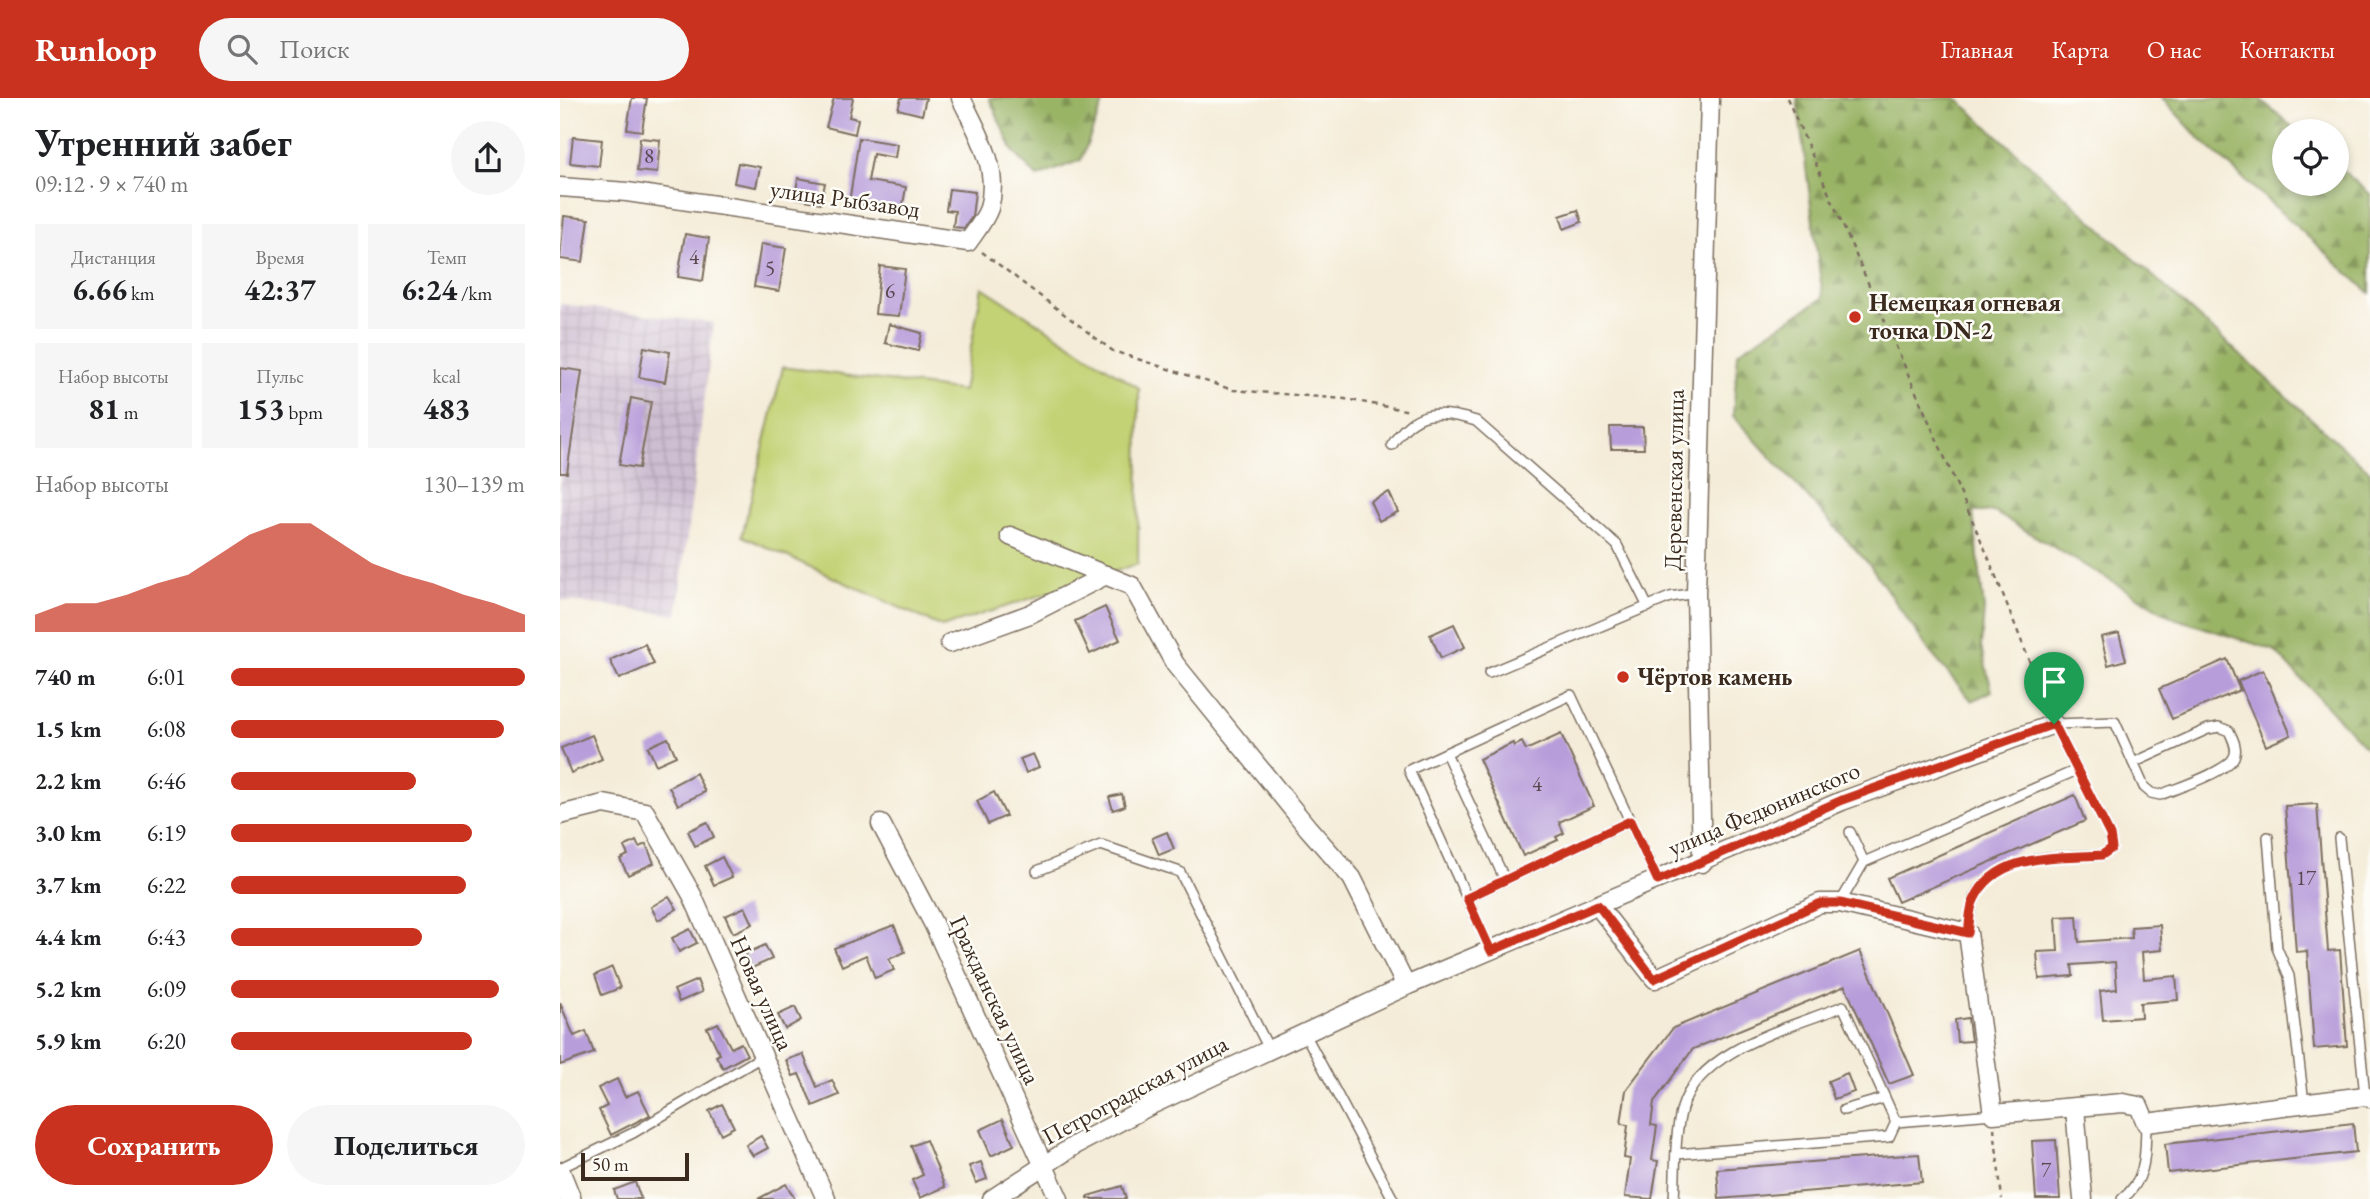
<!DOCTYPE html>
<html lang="ru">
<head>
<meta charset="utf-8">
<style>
  :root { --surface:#fff; --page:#f6f6f6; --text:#202124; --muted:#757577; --accent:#c8321e }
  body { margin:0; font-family:"EB Garamond",serif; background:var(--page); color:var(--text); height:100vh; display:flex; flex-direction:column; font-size:26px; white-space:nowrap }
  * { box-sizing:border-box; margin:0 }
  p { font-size:23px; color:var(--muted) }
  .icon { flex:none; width:38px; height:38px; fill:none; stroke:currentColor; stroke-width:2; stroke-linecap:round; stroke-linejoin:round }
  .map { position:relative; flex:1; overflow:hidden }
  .panel { display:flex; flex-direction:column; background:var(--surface); width:560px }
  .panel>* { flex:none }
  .tools { position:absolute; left:1712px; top:21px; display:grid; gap:14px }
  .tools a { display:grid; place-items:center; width:77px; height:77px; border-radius:50%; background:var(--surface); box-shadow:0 4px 10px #0003; font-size:35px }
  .scale { position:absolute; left:21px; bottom:18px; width:108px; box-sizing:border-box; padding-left:7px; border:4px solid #3b2a1e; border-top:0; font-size:19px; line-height:24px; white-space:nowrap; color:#3b2a1e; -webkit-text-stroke:5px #fdfcf7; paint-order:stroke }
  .pin { position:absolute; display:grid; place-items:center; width:60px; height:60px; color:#fff; margin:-72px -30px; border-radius:50% 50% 50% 0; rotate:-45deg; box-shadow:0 0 7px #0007 }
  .pin .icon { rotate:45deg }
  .round { display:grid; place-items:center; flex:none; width:74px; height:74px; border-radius:37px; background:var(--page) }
  .overview { display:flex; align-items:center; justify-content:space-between; height:119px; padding:0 35px }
  h1 { font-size:38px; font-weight:700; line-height:52px }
  .figures { display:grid; grid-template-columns:repeat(3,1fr); gap:10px; height:119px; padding:7px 35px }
  .figures div { display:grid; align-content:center; border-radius:0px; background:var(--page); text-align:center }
  .figures b { font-size:30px; font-weight:700 }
  .figures small { font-size:19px; font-weight:400 }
  .figures p { font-size:19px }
  .chart { height:196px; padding:14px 35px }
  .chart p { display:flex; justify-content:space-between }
  .chart svg { width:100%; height:126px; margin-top:7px; fill:var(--accent); opacity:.7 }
  .primary-button { display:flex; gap:14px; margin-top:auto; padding:14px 35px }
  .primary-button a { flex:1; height:80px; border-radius:42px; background:var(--accent); color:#fff; font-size:28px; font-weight:700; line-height:80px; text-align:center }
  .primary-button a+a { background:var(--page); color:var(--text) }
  ul { padding:0 35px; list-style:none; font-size:23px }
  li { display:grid; grid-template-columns:112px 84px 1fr; align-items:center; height:52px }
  li i { height:18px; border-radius:9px; background:var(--accent) }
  header { display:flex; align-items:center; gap:42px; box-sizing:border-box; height:98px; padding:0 35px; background:var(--accent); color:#fff }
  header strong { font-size:33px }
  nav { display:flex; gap:38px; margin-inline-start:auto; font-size:24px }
  .search { width:490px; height:63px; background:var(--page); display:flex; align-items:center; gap:18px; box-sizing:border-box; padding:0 24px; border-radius:38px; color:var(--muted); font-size:26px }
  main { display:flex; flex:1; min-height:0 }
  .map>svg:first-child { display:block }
  .industrial { fill:url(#industrial-grid) }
  .forest { fill:url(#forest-firs); stroke:#6a6f42; stroke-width:2 }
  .garden { fill:#c3d274; stroke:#7f7e49; stroke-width:2 }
  .building { fill:#b79dda }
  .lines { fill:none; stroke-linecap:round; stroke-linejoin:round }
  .service-casing { stroke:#7c6e5f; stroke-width:12 }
  .minor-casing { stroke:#7c6e5f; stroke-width:21 }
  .tertiary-casing { stroke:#7c6e5f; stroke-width:24 }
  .path { stroke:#7c6e5f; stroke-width:2.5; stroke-dasharray:5 5; stroke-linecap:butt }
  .service { stroke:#fff; stroke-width:9 }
  .minor { stroke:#fff; stroke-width:18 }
  .tertiary { stroke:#fff; stroke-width:21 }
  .route-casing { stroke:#fff; stroke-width:14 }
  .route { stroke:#c8321e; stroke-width:9 }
  .poi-dot { fill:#c8321e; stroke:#fdfcf7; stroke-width:2.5 }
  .labels { text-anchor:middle; stroke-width:5; stroke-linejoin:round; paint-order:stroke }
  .number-label { font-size:21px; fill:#5a474d }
  .street-label { font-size:24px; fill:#3b2a1e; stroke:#fdfcf7 }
  .poi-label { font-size:24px; font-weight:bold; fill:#3b2a1e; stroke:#fdfcf7; text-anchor:start }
</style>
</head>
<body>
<header>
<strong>Runloop</strong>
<div class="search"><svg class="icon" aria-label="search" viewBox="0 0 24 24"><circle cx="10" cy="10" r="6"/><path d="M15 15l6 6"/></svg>Поиск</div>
<nav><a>Главная</a><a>Карта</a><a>О нас</a><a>Контакты</a></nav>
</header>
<main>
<section class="panel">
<div class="overview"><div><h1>Утренний забег</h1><p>09:12 · 9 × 740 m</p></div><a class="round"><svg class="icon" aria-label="share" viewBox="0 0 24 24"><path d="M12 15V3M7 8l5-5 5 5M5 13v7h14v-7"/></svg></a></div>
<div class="figures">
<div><p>Дистанция</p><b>6.66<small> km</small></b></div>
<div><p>Время</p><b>42:37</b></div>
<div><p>Темп</p><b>6:24<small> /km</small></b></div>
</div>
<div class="figures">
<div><p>Набор высоты</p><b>81<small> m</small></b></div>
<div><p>Пульс</p><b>153<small> bpm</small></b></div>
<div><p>kcal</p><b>483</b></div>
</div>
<div class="chart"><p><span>Набор высоты</span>130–139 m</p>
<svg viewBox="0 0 160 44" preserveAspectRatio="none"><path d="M0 44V38L10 34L20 34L30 31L40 27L50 24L60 17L70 10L80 6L90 6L100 13L110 20L120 24L130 27L140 31L150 34L160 38V44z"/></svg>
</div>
<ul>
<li><b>740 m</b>6:01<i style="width:100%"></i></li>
<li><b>1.5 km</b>6:08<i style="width:93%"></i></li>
<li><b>2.2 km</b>6:46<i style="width:63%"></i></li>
<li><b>3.0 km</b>6:19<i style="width:82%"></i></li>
<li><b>3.7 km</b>6:22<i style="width:80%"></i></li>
<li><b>4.4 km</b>6:43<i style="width:65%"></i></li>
<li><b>5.2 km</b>6:09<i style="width:91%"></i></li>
<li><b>5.9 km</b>6:20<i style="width:82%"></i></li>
</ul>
<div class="primary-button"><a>Сохранить</a><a>Поделиться</a></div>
</section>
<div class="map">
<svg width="1810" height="1101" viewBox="0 0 1810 1101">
  <defs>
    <pattern id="industrial-grid" width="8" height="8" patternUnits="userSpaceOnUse" patternTransform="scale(1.75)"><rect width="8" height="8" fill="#cebed2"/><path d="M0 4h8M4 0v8" fill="none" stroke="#b2a3b4"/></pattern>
    <pattern id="forest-firs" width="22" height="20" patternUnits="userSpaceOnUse" patternTransform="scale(1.75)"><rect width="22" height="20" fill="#9ab466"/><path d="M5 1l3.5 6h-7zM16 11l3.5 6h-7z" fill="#7f9353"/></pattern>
  </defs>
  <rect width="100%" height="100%" fill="#fdfcf7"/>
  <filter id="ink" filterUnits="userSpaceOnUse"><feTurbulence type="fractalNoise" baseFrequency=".0143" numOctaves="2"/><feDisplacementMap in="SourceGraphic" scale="14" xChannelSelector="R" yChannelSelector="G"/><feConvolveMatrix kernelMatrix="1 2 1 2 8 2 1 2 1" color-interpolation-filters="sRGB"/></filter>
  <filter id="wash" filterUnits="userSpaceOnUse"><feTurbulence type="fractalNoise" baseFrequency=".00686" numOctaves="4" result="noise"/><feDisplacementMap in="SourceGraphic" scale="28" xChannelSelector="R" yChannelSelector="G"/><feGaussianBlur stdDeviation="1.57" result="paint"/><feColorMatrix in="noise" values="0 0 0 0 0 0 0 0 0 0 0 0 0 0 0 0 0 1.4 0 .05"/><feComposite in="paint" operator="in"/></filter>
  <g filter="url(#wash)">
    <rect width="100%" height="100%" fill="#f4ecd8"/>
    <path class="industrial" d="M0 206 154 225 117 517 0 502Z"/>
    <g class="forest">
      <path d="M429 0H545L521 62 477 79 453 53Z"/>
      <path d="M1237 0H1396L1810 374V654L1714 552 1614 520 1434 414H1413L1424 511 1421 549 1432 593 1412 603 1370 554 1309 466 1173 318 1178 254 1263 200Z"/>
      <path d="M1602 0H1699L1737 33H1724V86H1776V67L1810 96V195L1641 42Z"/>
    </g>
    <path class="garden" d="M422 189 579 290 578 466 382 529 182 438 223 269 403 293Z"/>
    <g id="blocks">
      <g class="building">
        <path d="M72 0H87L82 33 67 31Z"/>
        <path d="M274 0H293L289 19 298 21 295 36 266 29Z"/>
        <path d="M341 0H366L362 17 338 11Z"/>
        <path d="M13 39 42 42 39 68 10 65Z"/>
        <path d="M80 40 100 42 97 75 77 73Z"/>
        <path d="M299 40 337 46 335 60 313 56 308 83 346 89 342 113 289 105Z"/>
        <path d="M178 65 200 69 196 89 174 85Z"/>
        <path d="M238 80 265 85 261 105 235 100Z"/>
        <path d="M389 91 415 94 412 119 404 130 393 129 395 113 386 112Z"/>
        <path d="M1018 112 1022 124 1004 131 1000 118Z"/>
        <path d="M4 118 29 121 23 164 0 161Z"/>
        <path d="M125 136 149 140 143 183 118 179Z"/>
        <path d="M201 146 226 150 219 193 194 189Z"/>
        <path d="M320 168 345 171 339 218 315 216Z"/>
        <path d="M329 226 362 235 358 253 325 245Z"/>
        <path d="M84 249 110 254 105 284 79 279Z"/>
        <path d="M0 270 22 273 7 375H0Z"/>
        <path d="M71 300 91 304 79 370 59 367Z"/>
        <path d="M1050 329H1083L1084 351H1051Z"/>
        <path d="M829 394 838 414 819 423 810 403Z"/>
        <path d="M545 509 560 542 530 556 515 523Z"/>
        <path d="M894 526 905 549 881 560 870 537Z"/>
        <path d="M1559 535 1566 562 1548 567 1541 539Z"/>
        <path d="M85 546 94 566 59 581 50 562Z"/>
        <path d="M1667 561 1680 592 1612 621 1599 591Z"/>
        <path d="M1703 572 1731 637 1706 648 1678 583Z"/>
        <path d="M1001 636 1034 708 999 724 1004 735 996 739 998 742 963 758 919 661 953 645 954 648 962 644 966 652Z"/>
        <path d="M32 637 42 661 11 675 1 650Z"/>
        <path d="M108 640 116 658 96 667 88 649Z"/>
        <path d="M473 656 479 669 466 675 460 661Z"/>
        <path d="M136 675 145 694 118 707 109 689Z"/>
        <path d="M434 694 446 718 428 726 417 703Z"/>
        <path d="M562 696 565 708 553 712 549 699Z"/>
        <path d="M1515 697 1525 723 1338 804 1327 780Z"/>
        <path d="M1757 706 1768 853 1780 852 1787 948 1754 951 1747 853 1736 854 1725 708Z"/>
        <path d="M147 724 154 739 135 748 128 733Z"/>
        <path d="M607 734 614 751 599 757 592 740Z"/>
        <path d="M76 743 79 749 86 746 94 765 68 777 60 761 68 757 64 749Z"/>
        <path d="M162 759 172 779 154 787 145 768Z"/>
        <path d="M109 798 117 811 98 822 91 809Z"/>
        <path d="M185 809 193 826 173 835 165 818Z"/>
        <path d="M1517 818 1519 844 1572 840 1571 829 1600 827 1602 852 1582 854 1584 881 1616 878 1618 902 1580 905 1581 919 1543 922 1540 893 1557 891 1555 864 1512 867 1513 878 1479 881 1477 854 1498 853 1496 819Z"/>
        <path d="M334 827 345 854 329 861 334 872 315 880 306 857 282 868 274 850Z"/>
        <path d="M130 831 137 845 119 854 112 840Z"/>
        <path d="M205 847 212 861 192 870 185 856Z"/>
        <path d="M1300 853 1354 977 1329 986 1285 888 1133 951 1094 1004 1091 1027 1097 1028 1092 1062 1098 1063 1092 1101 1065 1099 1070 1061 1064 1060 1068 1027 1061 1026 1066 992 1113 930Z"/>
        <path d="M52 869 60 890 42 897 35 877Z"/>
        <path d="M137 882 142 894 119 904 114 892Z"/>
        <path d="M0 905 14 938 26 933 34 955 0 967Z"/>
        <path d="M235 909 241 922 225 931 218 917Z"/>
        <path d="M1408 920 1411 943 1397 944 1395 922Z"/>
        <path d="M158 925 171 950 181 945 187 957 163 970 156 958 160 956 147 930Z"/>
        <path d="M243 956 257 989 272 982 279 997 253 1008 239 976 233 978 226 962Z"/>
        <path d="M1287 975 1294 994 1274 1001 1268 983Z"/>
        <path d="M57 981 65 999 78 993 90 1017 51 1037 39 1012 47 1008 38 990Z"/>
        <path d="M162 1006 174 1029 161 1036 149 1013Z"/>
        <path d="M443 1021 454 1047 431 1058 420 1032Z"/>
        <path d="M1793 1025 1796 1054 1608 1075 1605 1046Z"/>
        <path d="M201 1038 208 1050 193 1058 186 1047Z"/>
        <path d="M366 1042 385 1089 360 1100 352 1082 363 1077 351 1048Z"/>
        <path d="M1496 1042 1500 1101H1476L1472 1043Z"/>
        <path d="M1359 1056 1362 1084 1159 1101 1157 1071Z"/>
        <path d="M421 1064 427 1081 416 1085 409 1068Z"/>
        <path d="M75 1084 81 1101H57L54 1092Z"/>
        <path d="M226 1086 235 1101H198Z"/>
        <path d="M562 1088 566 1101H528V1098Z"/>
      </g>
    </g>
  </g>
  <g filter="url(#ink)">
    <use href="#blocks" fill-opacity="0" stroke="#7c6e5f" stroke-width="2"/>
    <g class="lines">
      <defs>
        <g id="service">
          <path d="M832 347C854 312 878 311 916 323L1057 447 1088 509"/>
          <path d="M929 575 1110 499 1136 495"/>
          <path d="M886 655 945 782"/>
          <path d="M1290 734 1304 764"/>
          <path d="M1708 739 1717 850 1729 878 1744 1005"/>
          <path d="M1779 740 1805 998"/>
          <path d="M477 773 541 747 620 774 709 951"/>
          <path d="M907 800 1070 723"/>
          <path d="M1280 805 1304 764 1517 672"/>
          <path d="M1408 835C1410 825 1410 811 1414 802 1436 754 1498 759 1542 757L1552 750 1550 737 1494 626 1555 624 1584 689 1591 695 1600 697C1617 690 1667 674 1674 659 1678 651 1673 641 1669 633L1659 629 1648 631 1573 665"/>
          <path d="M931 853 849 672 1011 597 1098 783"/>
          <path d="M744 934 833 1101"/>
          <path d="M1284 1012 1325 1000"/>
          <path d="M1116 1056 1329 1039 1336 1024 1433 1016"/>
          <path d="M0 1070 73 1035 203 958"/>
          <path d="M1114 1101C1116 1071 1114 1039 1122 1010 1140 950 1231 930 1283 908L1336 1024"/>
          <path d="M1562 1101C1588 1081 1585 1054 1586 1025"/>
        </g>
        <g id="minor">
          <path d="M0 89 67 94 408 144C415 134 425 122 429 110 440 70 418 35 401 0"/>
          <path d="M450 438 572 488 615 566 748 730 792 780 846 888"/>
          <path d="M390 545 470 516 546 477"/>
          <path d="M0 717 44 706 85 714 132 797 266 1101"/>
          <path d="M321 726 373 825 499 1101"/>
          <path d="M1142 765 1136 495 1150 0"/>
          <path d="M1038 808 1095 881 1260 805H1280L1408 835 1433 1016 1563 1005 1579 1008 1586 1025 1805 998 1810 1000"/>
          <path d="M1515 1010 1523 1101"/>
          <path d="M432 1101 517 1046 593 1006 846 888 1282 703 1494 626"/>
        </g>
        <path id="tertiary" d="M0 1076 10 1101"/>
      </defs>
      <use href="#service" class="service-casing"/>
      <use href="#minor" class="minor-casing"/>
      <use href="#tertiary" class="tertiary-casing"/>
      <g class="path">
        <path d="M1227 0 1427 456 1488 610"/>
        <path d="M422 154 553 253 673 292 785 301 850 313"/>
        <path d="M1434 1030 1442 1101"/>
      </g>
      <use href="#service" class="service"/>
      <use href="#minor" class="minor"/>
      <use href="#tertiary" class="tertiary"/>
    </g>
  </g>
  <g class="lines" filter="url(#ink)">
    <defs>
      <path id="route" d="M1494 626 1550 737 1552 750 1542 757C1498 760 1436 754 1414 802 1409 811 1410 825 1408 835L1280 805H1260L1094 881 1038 807 931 853 907 800 1070 723 1098 783 1282 702Z"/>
    </defs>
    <use href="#route" class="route-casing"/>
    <use href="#route" class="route"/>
  </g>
  <g class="poi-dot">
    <circle cx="1295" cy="219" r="7"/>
    <circle cx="1063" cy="579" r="7"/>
  </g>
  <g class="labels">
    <g class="number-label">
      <text x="89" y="65">8</text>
      <text x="134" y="166">4</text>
      <text x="210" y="177">5</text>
      <text x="330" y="200">6</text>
      <text x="977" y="693">4</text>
      <text x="1746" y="787">17</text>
      <text x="1486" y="1079">7</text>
    </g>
    <g class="street-label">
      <text transform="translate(285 101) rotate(8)" y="8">улица Рыбзавод</text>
      <text transform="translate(1114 382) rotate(-89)" y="8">Деревенская улица</text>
      <text transform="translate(1204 711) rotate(-23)" y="8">улица Федюнинского</text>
      <text transform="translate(202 895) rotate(66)" y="8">Новая улица</text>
      <text transform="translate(435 902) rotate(65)" y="8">Гражданская улица</text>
      <text transform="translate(575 992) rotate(-28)" y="8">Петроградская улица</text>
    </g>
    <g class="poi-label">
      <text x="1309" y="213">Немецкая огневая<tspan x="1309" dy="28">точка DN-2</tspan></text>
      <text x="1077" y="587">Чёртов камень</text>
    </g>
  </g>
</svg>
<div class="tools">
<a><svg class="icon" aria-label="locate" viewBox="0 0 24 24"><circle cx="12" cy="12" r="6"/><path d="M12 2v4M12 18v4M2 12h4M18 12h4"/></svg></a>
</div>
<div class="scale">50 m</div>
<div class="pin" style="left:1494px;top:626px;background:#1e9e55"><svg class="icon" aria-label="arrive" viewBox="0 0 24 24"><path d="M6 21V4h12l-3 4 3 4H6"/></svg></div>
</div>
</main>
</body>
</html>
